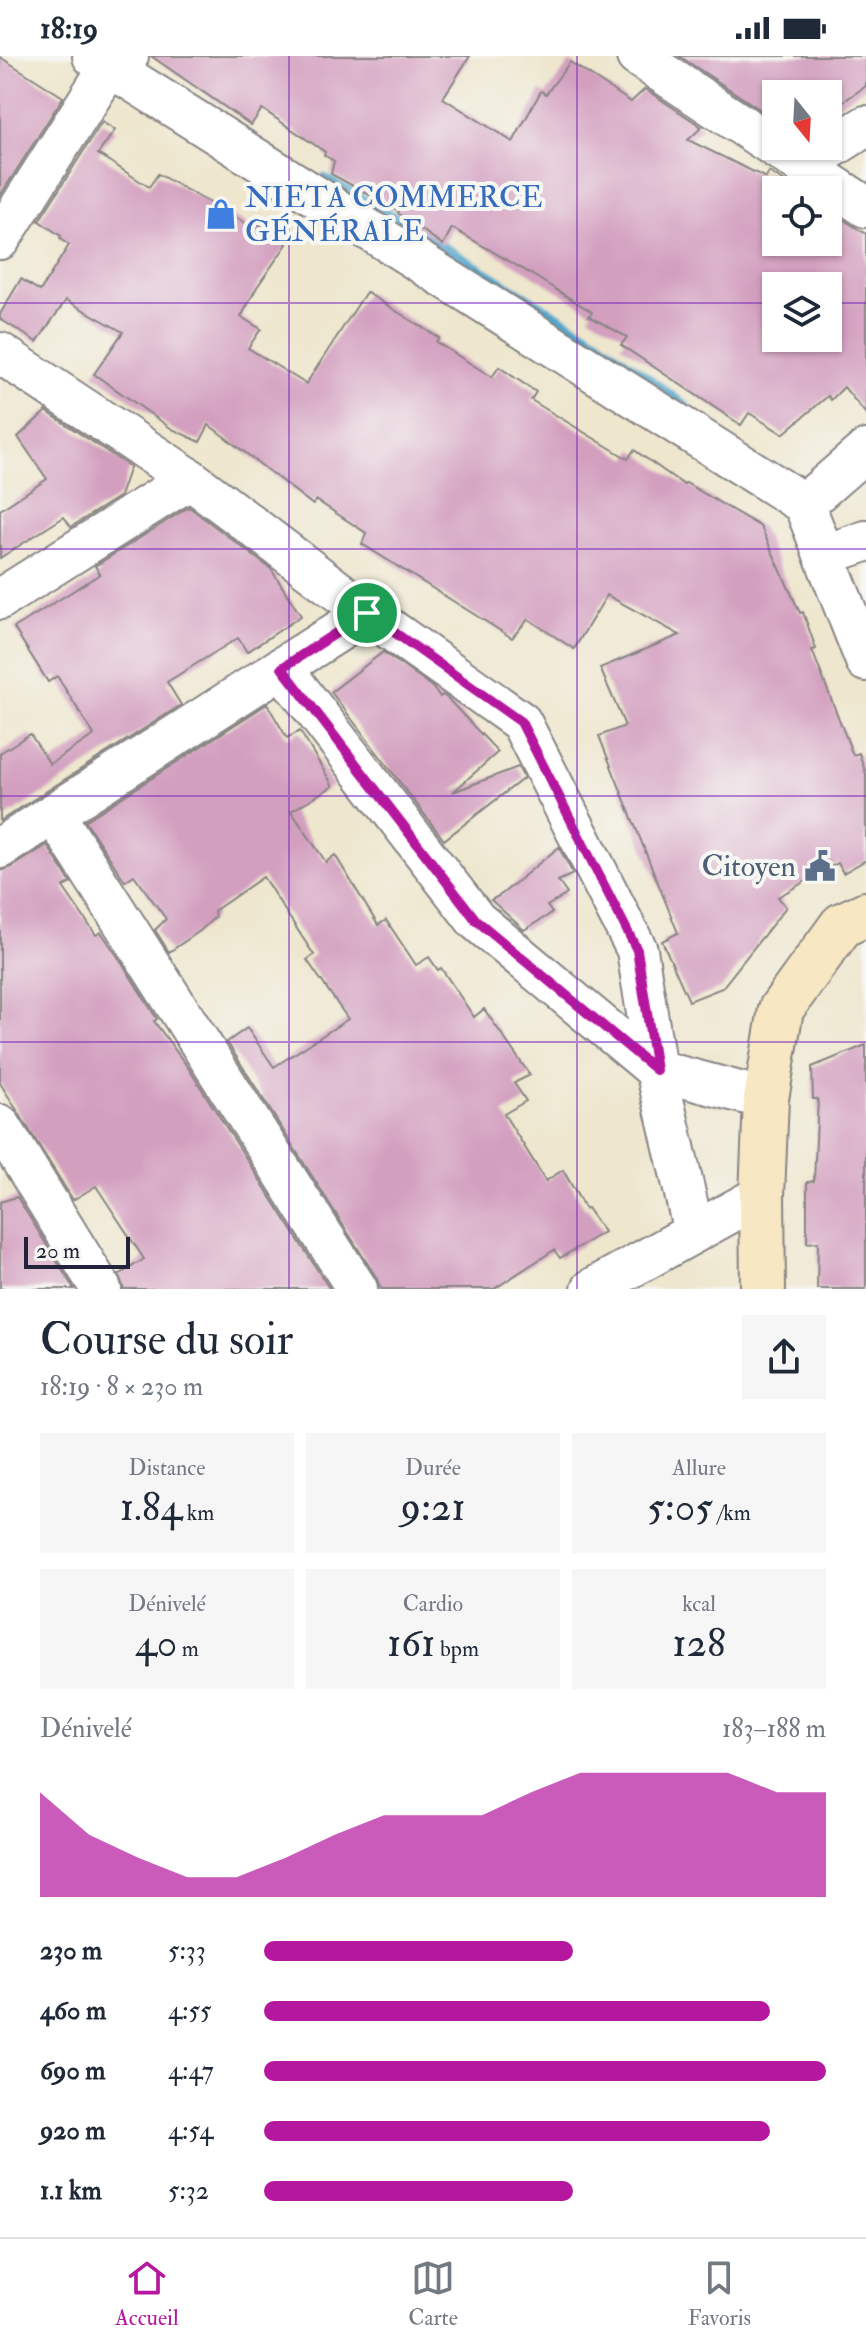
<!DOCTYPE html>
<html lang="fr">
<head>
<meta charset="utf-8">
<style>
  :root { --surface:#fff; --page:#f6f6f7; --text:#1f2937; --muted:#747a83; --line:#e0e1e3; --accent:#b5179e }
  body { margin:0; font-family:"IM FELL Double Pica",serif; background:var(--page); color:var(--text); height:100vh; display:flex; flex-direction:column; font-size:30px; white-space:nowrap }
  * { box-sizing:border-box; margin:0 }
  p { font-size:26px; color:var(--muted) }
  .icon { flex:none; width:44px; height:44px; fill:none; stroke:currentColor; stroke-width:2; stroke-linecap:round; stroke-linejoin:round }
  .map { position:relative; height:1233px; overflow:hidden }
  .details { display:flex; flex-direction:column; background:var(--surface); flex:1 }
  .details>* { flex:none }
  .needle { width:52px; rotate:162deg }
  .buttons { position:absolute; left:762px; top:24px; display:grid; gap:16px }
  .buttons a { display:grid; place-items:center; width:80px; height:80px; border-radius:0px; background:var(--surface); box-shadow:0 2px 6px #0004; font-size:40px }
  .scale { position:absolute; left:24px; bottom:20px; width:106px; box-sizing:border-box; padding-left:8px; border:4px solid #22223b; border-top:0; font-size:22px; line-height:28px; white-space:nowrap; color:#22223b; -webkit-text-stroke:6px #f6f6f2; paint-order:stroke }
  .pin { position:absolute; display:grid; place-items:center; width:68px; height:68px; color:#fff; margin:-34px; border:4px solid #fff; border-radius:50%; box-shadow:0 2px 8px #0007 }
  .round { display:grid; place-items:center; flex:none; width:84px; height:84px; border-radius:0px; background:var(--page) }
  .head { display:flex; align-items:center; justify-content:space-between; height:136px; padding:0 40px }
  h1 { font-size:44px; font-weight:600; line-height:60px }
  .figures { display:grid; grid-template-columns:repeat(3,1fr); gap:12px; height:136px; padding:8px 40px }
  .figures div { display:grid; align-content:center; border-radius:0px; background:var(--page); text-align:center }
  .figures b { font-size:40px; font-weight:600 }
  .figures small { font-size:22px; font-weight:400 }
  .figures p { font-size:22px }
  .chart { height:224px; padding:16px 40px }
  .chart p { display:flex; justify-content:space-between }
  .chart svg { width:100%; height:144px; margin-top:8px; fill:var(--accent); opacity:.7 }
  ul { padding:0 40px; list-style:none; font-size:26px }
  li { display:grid; grid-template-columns:128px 96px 1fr; align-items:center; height:60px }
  li i { height:20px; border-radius:10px; background:var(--accent) }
  .status { display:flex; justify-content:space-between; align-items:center; height:56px; padding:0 40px; background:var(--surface); direction:ltr }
  .status svg { height:22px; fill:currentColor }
  .menu { display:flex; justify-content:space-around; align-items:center; height:112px; border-top:2px solid var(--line); background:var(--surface); font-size:22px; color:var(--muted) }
  .menu a { display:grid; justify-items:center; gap:4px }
  .menu .on { color:var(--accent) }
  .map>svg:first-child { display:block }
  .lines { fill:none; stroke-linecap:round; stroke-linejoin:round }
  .stream { stroke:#50a4cb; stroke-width:11 }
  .building { fill:#d39fbf; fill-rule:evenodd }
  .street-casing { stroke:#888484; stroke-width:44 }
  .secondary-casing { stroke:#888484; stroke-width:48 }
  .street { stroke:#fff; stroke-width:40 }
  .secondary { stroke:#f7e8c3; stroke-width:44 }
  .route-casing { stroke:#fff; stroke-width:16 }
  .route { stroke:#b5179e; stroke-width:10 }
  .grid { fill:none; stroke:#7b2cbf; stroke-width:2; stroke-opacity:0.55 }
  .labels { text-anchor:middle; stroke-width:8; stroke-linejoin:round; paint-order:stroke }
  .shop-label { font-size:30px; fill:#366cbe; stroke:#f6f6f2; text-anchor:start }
  .service-label { font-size:30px; fill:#4e5e75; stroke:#f6f6f2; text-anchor:end }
</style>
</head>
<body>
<div class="status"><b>18:19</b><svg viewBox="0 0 49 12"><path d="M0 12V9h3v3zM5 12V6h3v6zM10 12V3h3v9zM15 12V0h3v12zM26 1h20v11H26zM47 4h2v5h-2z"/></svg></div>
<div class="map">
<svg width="866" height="1233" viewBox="0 0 866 1233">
  <rect width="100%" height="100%" fill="#f6f6f2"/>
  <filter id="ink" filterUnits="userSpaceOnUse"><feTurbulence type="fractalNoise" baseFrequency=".0125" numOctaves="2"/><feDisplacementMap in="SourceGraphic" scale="16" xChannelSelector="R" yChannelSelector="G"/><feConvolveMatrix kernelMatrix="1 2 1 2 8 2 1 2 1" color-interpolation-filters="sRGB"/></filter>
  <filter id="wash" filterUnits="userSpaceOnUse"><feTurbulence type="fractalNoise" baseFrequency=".006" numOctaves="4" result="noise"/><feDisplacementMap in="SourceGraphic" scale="32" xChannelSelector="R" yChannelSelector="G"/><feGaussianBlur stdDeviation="1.8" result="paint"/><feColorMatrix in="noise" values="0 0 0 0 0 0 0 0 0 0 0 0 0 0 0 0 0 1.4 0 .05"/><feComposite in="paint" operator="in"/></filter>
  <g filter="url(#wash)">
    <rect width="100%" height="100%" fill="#eee6cd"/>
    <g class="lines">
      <path class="stream" d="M324 123 375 150 597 285 685 351"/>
    </g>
    <g id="blocks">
      <g class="building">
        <path d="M151 0H470L443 42 513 86 541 35 546 38 570 6 631 46 645 33 702 71 688 84 766 122 769 116 797 134H776V186H828V154L866 178V358L844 331 831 344 828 340 783 378 749 357 741 369 621 289 627 281 589 260 592 256 526 215 452 172 443 189 398 157 399 155 331 118 334 105 324 99 325 96 262 53 251 69ZM776 230H828V282H776Z"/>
        <path d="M679 0H866V30L828 56V38H776V64Z"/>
        <path d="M0 1 63 41 0 140Z"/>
        <path d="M102 66 115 74 98 98 149 131 158 118 249 169 252 164 287 188 257 231 241 261 261 273 248 292 306 328 366 236 439 282 436 286 492 321 499 311 536 336 531 344 628 403 634 394 684 429 686 427 761 471 800 557 803 556 816 593 812 594 853 699 859 697 866 718V804L843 817 838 807 778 841 786 851 722 932 689 945 662 885 678 877 599 680 625 670 600 612 680 579 607 539 574 593 528 563 512 582 362 488 366 477 316 444 313 449 209 369 200 386 172 373 94 318 123 276 66 244 37 286 0 263V258L21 223 40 235 69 189 60 183 61 180 39 165Z"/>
        <path d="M46 355 130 411 120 440 71 471 64 461 0 502V454L47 423 18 381Z"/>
        <path d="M189 451 271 513 301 560 247 596 238 582 167 626 181 649 0 765V697L30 678 50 708 94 679 57 620 48 626 14 572 100 518 95 510Z"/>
        <path d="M383 596 432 631 440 641 442 639 447 642 498 696 453 736 518 711 524 722 444 784 331 636Z"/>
        <path d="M267 648 287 682 300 675 333 730 291 755 326 806 335 799 378 869 386 864 416 909 429 901 438 914 441 912 474 961 484 953 530 1019 514 1027 526 1045 504 1058 546 1125 563 1114 585 1153 587 1152 604 1176 560 1202 554 1194 494 1233H381L376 1221 227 986 247 972 274 1011 348 963 307 904 314 899 263 821 214 855 215 861 200 875 169 896 155 874 166 863 134 819 125 825 85 765Z"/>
        <path d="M47 789 71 827 63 831 96 879 101 876 122 907 157 963 154 965 189 1013 329 1232 327 1233H124L119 1219 144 1203 96 1130 73 1144 0 1027V815L12 811Z"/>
        <path d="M559 791 573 818 558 825 567 838 547 850 552 857 524 874 491 844 502 838Z"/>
        <path d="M866 989V1233H817L818 1186 807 1187V1126L814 1125 818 1043H813L812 1011Z"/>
        <path d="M17 1141 74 1233H0V1146Z"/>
      </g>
    </g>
  </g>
  <g filter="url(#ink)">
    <use href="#blocks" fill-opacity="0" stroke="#888484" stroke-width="2"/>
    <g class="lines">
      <defs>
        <g id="street">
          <path d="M93 0 804 448 866 605"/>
          <path d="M637 0 866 151"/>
          <path d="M803 110 866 70"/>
          <path d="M0 183 110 10 128 0"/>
          <path d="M0 297 190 423 367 557 521 666 637 894 656 1014 766 1043"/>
          <path d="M804 448 866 394"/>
          <path d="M824 499 866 485"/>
          <path d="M0 543 190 423"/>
          <path d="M282 612 476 864 656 1014 694 1176"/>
          <path d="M54 758 357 1233"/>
          <path d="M0 792 367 557"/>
          <path d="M0 1069 101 1233"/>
          <path d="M592 1233 762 1139"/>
        </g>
        <path id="secondary" d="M763 1233 762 1139 766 1043 781 953 842 869 866 858"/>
      </defs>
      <use href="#street" class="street-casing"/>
      <use href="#secondary" class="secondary-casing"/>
      <use href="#street" class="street"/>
      <use href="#secondary" class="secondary"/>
    </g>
  </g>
  <g class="lines" filter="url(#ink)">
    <defs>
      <path id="route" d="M367 557 521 666 637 894 656 1014 476 864 282 612Z"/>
    </defs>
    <use href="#route" class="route-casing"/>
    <use href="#route" class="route"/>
  </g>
  <path class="grid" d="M289 0V1233M577 0V1233M0 247H776M828 247H866M0 493H866M0 740H866M0 986H866"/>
  <defs>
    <symbol id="shop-bare" viewBox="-9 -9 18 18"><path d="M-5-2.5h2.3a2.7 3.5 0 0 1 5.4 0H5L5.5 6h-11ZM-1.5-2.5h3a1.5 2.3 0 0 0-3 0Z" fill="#3f7fe0" stroke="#f6f6f2" stroke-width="2.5" paint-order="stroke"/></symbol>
    <symbol id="civic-bare" viewBox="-9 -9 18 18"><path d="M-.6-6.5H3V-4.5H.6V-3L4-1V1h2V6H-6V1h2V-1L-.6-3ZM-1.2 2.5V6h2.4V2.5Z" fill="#5c6f8a" stroke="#f6f6f2" stroke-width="2.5" paint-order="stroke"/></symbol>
  </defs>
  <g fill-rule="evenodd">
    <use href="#shop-bare" x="199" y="136" width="44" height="44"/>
    <use href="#civic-bare" x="798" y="788" width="44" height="44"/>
  </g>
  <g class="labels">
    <g class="shop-label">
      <text x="245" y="151">NIETA COMMERCE<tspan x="245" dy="34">GÉNÉRALE</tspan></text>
    </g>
    <g class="service-label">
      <text x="796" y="820">Citoyen</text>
    </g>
  </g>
</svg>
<div class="buttons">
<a><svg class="needle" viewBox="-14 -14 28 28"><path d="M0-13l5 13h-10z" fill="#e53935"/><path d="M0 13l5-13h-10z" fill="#747a83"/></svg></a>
<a><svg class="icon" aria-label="locate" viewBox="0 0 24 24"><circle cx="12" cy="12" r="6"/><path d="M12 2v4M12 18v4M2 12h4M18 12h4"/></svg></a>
<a><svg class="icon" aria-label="layers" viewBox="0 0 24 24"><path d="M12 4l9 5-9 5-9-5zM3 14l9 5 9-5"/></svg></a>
</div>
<div class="scale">20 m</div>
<div class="pin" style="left:367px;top:557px;background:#1e9e55"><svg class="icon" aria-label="arrive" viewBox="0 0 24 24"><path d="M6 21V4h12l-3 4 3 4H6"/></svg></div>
</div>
<section class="details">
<div class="head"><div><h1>Course du soir</h1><p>18:19 · 8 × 230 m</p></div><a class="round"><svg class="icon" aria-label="share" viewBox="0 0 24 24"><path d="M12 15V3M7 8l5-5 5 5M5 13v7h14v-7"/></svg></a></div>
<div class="figures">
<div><p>Distance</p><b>1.84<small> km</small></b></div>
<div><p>Durée</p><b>9:21</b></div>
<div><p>Allure</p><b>5:05<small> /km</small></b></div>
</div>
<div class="figures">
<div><p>Dénivelé</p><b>40<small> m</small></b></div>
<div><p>Cardio</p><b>161<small> bpm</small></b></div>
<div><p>kcal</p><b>128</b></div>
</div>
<div class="chart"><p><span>Dénivelé</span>183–188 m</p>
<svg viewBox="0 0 160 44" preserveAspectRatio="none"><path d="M0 44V12L10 25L20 32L30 38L40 38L50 32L60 25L70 19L80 19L90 19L100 12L110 6L120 6L130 6L140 6L150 12L160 12V44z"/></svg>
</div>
<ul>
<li><b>230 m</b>5:33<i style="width:55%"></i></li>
<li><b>460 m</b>4:55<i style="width:90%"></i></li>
<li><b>690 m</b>4:47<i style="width:100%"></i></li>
<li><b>920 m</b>4:54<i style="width:90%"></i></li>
<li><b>1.1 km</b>5:32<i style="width:55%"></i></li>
</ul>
</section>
<nav class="menu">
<a class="on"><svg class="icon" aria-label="home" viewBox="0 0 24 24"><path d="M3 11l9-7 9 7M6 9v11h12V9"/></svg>Accueil</a>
<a><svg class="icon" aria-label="map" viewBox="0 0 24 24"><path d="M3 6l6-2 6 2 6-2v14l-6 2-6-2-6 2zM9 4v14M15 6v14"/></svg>Carte</a>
<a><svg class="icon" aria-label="saved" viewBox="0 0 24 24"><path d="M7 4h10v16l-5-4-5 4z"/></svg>Favoris</a>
</nav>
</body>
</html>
